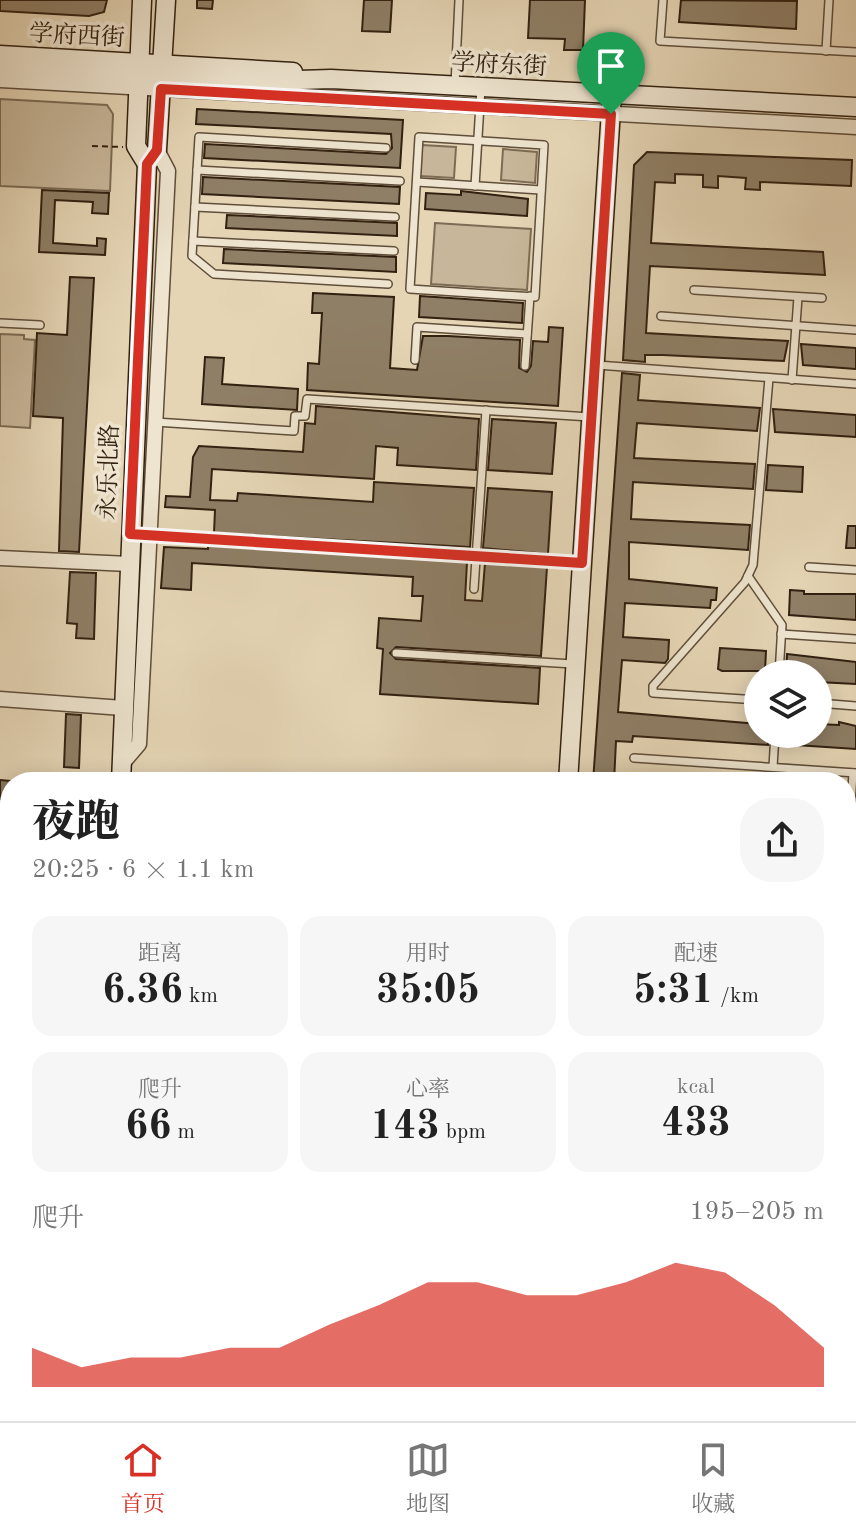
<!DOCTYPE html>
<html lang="zh">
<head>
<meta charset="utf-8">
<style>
  :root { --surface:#fff; --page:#f6f6f6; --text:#222; --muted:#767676; --line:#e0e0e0; --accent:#d93025 }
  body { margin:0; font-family:"Old Standard TT","Noto Serif SC",serif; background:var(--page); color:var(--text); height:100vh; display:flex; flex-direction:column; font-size:30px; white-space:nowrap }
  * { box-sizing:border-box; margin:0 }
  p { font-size:26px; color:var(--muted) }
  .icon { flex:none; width:44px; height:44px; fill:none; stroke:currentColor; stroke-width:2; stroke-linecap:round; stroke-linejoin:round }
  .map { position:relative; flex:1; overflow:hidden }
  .side { position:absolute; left:0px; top:772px; width:856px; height:650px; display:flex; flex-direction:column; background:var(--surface); border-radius:32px 32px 0 0; box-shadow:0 4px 20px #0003 }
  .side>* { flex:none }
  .fabs { position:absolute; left:744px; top:660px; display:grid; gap:16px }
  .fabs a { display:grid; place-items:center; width:88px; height:88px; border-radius:50%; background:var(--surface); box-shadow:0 4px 20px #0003; font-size:40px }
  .pin { position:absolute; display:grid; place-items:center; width:68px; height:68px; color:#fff; margin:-82px -34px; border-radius:50% 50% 50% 0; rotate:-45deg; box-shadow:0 0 8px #0007 }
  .pin .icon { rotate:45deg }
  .round { display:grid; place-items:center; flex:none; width:84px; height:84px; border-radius:32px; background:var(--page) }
  .overview { display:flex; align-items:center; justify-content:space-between; height:136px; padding:0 32px }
  h1 { font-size:44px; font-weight:800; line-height:60px }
  .stats { display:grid; grid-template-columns:repeat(3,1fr); gap:12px; height:136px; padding:8px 32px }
  .stats div { display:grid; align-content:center; border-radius:20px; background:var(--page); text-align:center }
  .stats b { font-size:40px; font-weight:800 }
  .stats small { font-size:22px; font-weight:400 }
  .stats p { font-size:22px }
  .chart { height:224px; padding:16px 32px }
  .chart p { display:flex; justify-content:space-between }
  .chart svg { width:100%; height:144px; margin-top:8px; fill:var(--accent); opacity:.7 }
  .menu { display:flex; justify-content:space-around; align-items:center; height:112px; border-top:2px solid var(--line); background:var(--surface); font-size:22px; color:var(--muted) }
  .menu a { display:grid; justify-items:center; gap:4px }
  .menu .active { color:var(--accent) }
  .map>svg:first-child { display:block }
  .green { fill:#c7b699; stroke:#7c6c55; stroke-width:2 }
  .building { fill:#8f7f66; stroke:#322111; stroke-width:2 }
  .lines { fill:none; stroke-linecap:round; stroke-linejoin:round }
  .lane-casing { stroke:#5f4e3a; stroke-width:10 }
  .street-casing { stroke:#5f4e3a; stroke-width:17 }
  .secondary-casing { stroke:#322111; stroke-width:21 }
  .path { stroke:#322111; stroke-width:2; stroke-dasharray:6 4; stroke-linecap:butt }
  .lane { stroke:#eee4cf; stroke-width:7 }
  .street { stroke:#eee4cf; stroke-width:14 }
  .secondary { stroke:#eee4cf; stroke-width:18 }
  .route-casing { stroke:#fff; stroke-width:16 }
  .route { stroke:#d93025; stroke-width:10 }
  .labels { text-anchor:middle; stroke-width:7; stroke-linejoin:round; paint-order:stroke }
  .street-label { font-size:24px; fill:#322111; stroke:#eee4cf }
</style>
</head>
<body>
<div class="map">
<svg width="856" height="1421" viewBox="0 0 856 1421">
  <rect width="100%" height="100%" fill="#e5d5b5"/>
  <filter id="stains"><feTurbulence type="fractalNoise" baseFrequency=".0025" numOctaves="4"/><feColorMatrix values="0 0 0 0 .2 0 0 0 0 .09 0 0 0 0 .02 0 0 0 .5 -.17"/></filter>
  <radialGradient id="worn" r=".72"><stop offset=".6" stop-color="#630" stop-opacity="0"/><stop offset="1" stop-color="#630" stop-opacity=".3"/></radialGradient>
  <g class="green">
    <path d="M0 99 107 105 113 114 110 191 0 186Z"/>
    <path d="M422 145 456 147 454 178 420 176Z"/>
    <path d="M503 149 537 152 535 183 501 180Z"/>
    <path d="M435 223 531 229 527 290 431 284Z"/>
    <path d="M0 334 24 335V339L35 340 30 428 0 426Z"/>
    <path d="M846 866 856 867V1421H679L680 1412H846Z"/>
  </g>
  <g class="building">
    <path d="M0 0H107L104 12 89 16 0 11Z"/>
    <path d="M197 0H213L212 9 197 8Z"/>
    <path d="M364 0H392L390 32 362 31Z"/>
    <path d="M530 0H585L583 50H564L565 39 528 38Z"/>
    <path d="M681 0 797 1 796 29 679 22Z"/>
    <path d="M197 109 403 120 400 168 204 158 205 144 386 154 392 148 391 134 196 124Z"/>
    <path d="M647 152 852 160 851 186 760 182V190L745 189 746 178 718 176V188L703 187V175L675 174V183L655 182 651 243 823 252 825 275 650 266 646 333 788 341 784 361 663 355H645V362L623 360 634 165Z"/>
    <path d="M203 177 400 187 399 204 202 194Z"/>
    <path d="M42 190 109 193 108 214 92 213 93 202 55 200 53 243 97 246V238L106 239 105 255 39 252Z"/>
    <path d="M461 191 528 199 527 216 425 209 426 193 461 195Z"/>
    <path d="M227 215 397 223V236L226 228Z"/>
    <path d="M224 249 396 257V272L223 263Z"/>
    <path d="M70 277 94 278 79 552 59 551 63 418 33 416 37 333 67 335Z"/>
    <path d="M313 293 394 297 390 368 417 370 423 336H448L520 340 519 368 527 372 531 366 533 341 548 342 549 327 563 328 558 406 307 390 308 363 319 364 322 313H312Z"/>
    <path d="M420 296 523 303 522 323 419 317Z"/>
    <path d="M801 344 856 348V369L803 365Z"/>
    <path d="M205 357 224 358 222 384 298 389 297 410 202 404Z"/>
    <path d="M622 373 640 375 638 400 760 408 757 431 637 423 634 458 755 464 753 489 633 482 631 519 750 525 748 550 629 542V579L717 588 716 600H711L710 608 625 603 623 637 669 640 668 659 665 663 622 660 618 712 758 724V734H768V745L633 736 632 742 616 741 614 782H593Z"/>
    <path d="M316 406 479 419 476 470 397 465 398 448 376 446 374 479 212 469 210 500 237 501 238 493 373 502 374 482 474 488 470 547 214 533 215 510 165 507 166 496 190 497 193 457 199 446 303 452 305 423 315 424Z"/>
    <path d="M773 409 856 415V437L775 432Z"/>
    <path d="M492 419 556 423 552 474 488 470Z"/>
    <path d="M768 465 803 467 802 492 766 490Z"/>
    <path d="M488 488 552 492 548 554 483 548Z"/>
    <path d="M848 526H856V548H846Z"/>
    <path d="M208 545 467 562 465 600 482 601 485 563 547 567 541 656 396 647 390 653 396 659 540 668 538 704 380 694 383 649 377 648 379 618 421 621 423 596H412L413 577 192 563 191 590 161 588 164 547 208 549Z"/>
    <path d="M70 572 96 573 94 639 76 638 77 624 67 623Z"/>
    <path d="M790 590 804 591V594H856V620L789 615Z"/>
    <path d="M720 648 766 651 765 671H722L718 669Z"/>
    <path d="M787 654 856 662V684L818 682V674H786Z"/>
    <path d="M66 714 81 715 79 768 64 767Z"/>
    <path d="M839 722 856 726V749L781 744V734H818V724L839 725Z"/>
    <path d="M0 780 10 781V800L0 799Z"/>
    <rect x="0" y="977" width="10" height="23"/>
    <path d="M0 1031H10V1054L0 1053Z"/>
    <path d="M0 1123 10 1124V1163H0Z"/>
    <path d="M0 1183 10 1184 9 1258H0Z"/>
    <path d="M0 1328 10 1329V1346H0Z"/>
    <path d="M125 1412H245L244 1421H124Z"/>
    <path d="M420 1412H452L451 1421H419Z"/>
    <path d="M550 1412H564L563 1421H549Z"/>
    <path d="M585 1412H599V1421H584Z"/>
  </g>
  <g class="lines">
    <defs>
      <g id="lane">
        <path d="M663 0 660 41 856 52"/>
        <path d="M826 51 829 0"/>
        <path d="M455 85 459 0"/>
        <path d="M419 137 544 145 535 297 410 289Z"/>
        <path d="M386 148 199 137 192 256 214 274 388 284"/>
        <path d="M197 170 400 181"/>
        <path d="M417 182 541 190"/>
        <path d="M475 186 481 88"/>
        <path d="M195 207 395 217"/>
        <path d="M193 241 394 251"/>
        <path d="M694 290 822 298"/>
        <path d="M661 316 856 330"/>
        <path d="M0 323 40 325"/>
        <path d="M415 360 417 327 527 334"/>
        <path d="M597 365 856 384"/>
        <path d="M525 366 530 296"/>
        <path d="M792 380 798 297"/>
        <path d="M155 422 294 431 295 416H305L307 399 590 417"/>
        <path d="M132 534 582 563"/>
        <path d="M809 567 856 570"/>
        <path d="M748 576 782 625 779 674"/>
        <path d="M474 589 486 410"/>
        <path d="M781 634 856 639"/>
        <path d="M396 653 573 664"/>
        <path d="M758 700 653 693V686L745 582 753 565 769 378"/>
        <path d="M818 703 856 706"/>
        <path d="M634 758 856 773"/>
        <path d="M773 767 775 734"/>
        <path d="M848 850 853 773"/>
        <path d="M302 1421 303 1412"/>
      </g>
      <g id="street">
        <path d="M0 80 856 127"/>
        <path d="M0 558 129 564"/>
        <path d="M0 699 123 708"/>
        <path d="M121 765 139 744 168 171 157 150"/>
        <path d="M0 820 10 821"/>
        <path d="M0 946 10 947"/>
        <path d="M0 1066H10"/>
        <path d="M0 1356H10"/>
      </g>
      <g id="secondary">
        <path d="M142 0 136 146 147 164"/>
        <path d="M0 55 293 72"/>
        <path d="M0 68 267 81 331 79 856 107"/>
        <path d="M121 782 147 164 157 150 166 0"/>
        <path d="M568 782 612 94"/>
        <path d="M846 850 856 851"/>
        <path d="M88 1421 89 1412"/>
        <path d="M526 1421 527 1412"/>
      </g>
    </defs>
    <use href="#lane" class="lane-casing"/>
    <use href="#street" class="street-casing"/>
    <use href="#secondary" class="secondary-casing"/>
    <g class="path">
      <path d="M92 146 123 147"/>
      <path d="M846 955H856"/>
      <path d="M846 980 853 868"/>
      <path d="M846 1045 856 1042"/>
      <path d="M846 1231 853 1223 856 1210"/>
      <path d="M846 1314 856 1306"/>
      <path d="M846 1320 853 1329 851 1346"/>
      <path d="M846 1343 856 1346"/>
      <path d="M573 1421 574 1412"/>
    </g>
    <use href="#lane" class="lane"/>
    <use href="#street" class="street"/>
    <use href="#secondary" class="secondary"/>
  </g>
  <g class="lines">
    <defs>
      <path id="route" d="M161 89 611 114 582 563 130 534 147 164 157 150Z"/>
    </defs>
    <use href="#route" class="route-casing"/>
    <use href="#route" class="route"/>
  </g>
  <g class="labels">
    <g class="street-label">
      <text transform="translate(77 35) rotate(3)" y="8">学府西街</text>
      <text transform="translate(499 64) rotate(3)" y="8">学府东街</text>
      <text transform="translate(108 472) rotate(-88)" y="8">永乐北路</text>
    </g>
  </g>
  <rect width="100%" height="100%" filter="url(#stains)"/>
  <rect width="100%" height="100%" fill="url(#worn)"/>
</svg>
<div class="fabs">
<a><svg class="icon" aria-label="layers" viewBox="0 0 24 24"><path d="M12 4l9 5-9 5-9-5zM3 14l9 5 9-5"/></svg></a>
</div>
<div class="pin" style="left:611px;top:114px;background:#1e9e55"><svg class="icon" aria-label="arrive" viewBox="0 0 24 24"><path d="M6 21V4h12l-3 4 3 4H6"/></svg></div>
<section class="side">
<div class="overview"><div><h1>夜跑</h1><p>20:25 · 6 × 1.1 km</p></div><a class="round"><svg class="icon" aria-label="share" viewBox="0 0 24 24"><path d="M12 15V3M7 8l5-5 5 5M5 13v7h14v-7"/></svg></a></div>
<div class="stats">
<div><p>距离</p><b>6.36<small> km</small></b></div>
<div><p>用时</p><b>35:05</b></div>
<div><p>配速</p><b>5:31<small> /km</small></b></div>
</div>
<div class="stats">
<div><p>爬升</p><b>66<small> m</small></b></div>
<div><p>心率</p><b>143<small> bpm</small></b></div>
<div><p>kcal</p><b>433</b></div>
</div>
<div class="chart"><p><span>爬升</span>195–205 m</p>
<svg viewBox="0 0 160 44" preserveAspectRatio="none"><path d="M0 44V32L10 38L20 35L30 35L40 32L50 32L60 25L70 19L80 12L90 12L100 16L110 16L120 12L130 6L140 9L150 19L160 32V44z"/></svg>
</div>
</section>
</div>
<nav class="menu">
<a class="active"><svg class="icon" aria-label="home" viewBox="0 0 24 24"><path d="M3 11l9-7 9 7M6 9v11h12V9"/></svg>首页</a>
<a><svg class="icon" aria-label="map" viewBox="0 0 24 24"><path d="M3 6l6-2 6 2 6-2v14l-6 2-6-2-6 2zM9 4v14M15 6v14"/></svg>地图</a>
<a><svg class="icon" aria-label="saved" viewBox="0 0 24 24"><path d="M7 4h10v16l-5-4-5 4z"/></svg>收藏</a>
</nav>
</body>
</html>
